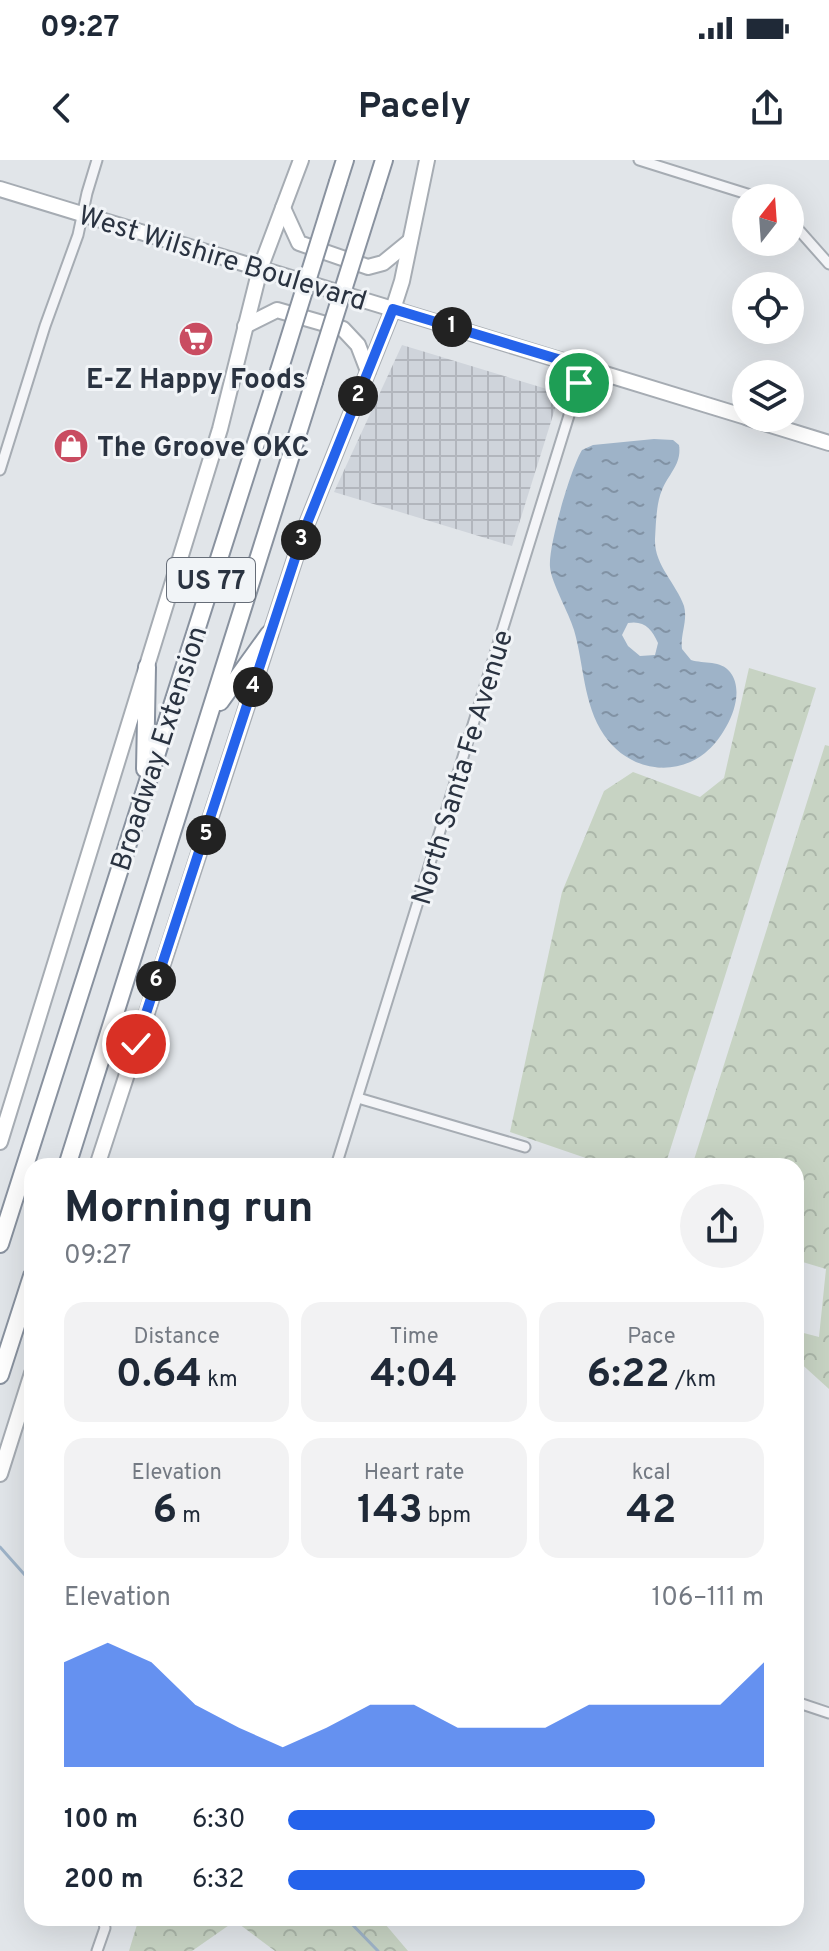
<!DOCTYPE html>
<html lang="en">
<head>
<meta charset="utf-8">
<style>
  :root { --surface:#fff; --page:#f2f2f3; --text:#1f2937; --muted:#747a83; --accent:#2563eb }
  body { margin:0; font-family:Overpass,sans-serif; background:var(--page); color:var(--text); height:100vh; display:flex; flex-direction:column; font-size:30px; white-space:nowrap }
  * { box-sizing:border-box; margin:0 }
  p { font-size:26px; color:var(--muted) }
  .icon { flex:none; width:44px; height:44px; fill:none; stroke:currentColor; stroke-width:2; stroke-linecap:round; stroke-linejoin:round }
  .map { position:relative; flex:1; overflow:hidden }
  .panel { position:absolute; left:24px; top:998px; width:780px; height:768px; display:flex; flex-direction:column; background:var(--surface); border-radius:24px; box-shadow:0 8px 32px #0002 }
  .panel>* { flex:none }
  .needle { width:52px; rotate:17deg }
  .buttons { position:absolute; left:732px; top:24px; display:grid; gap:16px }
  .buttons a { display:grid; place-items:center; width:72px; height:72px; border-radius:50%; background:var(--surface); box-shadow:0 8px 32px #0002; font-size:40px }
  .pin { position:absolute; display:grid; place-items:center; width:68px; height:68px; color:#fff; margin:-34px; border:4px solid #fff; border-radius:50%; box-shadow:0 2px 8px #0007 }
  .km { position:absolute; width:40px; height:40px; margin:-20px; border-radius:50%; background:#222; color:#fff; font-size:22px; line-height:40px; text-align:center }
  .round { display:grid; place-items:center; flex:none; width:84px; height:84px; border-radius:42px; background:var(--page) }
  .head { display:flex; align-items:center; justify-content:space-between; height:136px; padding:0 40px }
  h1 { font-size:44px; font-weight:700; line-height:60px }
  .figures { display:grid; grid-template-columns:repeat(3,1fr); gap:12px; height:136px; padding:8px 40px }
  .figures div { display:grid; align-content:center; border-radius:20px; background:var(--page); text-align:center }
  .figures b { font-size:40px; font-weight:700 }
  .figures small { font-size:22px; font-weight:400 }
  .figures p { font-size:22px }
  .chart { height:224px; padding:16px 40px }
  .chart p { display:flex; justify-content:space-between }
  .chart svg { width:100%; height:144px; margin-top:8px; fill:var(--accent); opacity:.7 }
  ul { padding:0 40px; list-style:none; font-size:26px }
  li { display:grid; grid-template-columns:128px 96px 1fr; align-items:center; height:60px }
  li i { height:20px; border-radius:10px; background:var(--accent) }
  .status { display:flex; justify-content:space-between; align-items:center; height:56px; padding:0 40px; background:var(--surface); direction:ltr }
  .status svg { height:22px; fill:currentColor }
  header { display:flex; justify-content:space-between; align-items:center; height:104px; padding:0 40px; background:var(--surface); font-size:36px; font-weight:700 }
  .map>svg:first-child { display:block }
  .industrial { fill:url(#industrial-grid) }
  .forest { fill:url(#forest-crowns) }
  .water { fill:url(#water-ripples); fill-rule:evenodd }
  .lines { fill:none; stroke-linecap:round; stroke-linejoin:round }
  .stream { stroke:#9eb3c8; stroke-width:3 }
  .street-casing { stroke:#a6acb3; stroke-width:13 }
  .secondary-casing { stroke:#a6acb3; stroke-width:18 }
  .highway-casing { stroke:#89929f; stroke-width:20 }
  .street { stroke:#f4f5f8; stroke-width:9 }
  .secondary { stroke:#fff; stroke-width:14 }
  .highway { stroke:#fff; stroke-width:16 }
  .highway-bridge-casing { stroke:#89929f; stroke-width:20; stroke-linecap:butt }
  .highway-bridge { stroke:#fff; stroke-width:16 }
  .route-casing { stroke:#fff; stroke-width:16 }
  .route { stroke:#2563eb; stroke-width:10 }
  .labels { text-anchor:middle; stroke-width:6; stroke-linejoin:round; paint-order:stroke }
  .shield { fill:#f1f4f7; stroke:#666d78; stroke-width:2 }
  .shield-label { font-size:26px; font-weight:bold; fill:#2a3341 }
  .street-label { font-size:28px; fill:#2a3341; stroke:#f1f4f7 }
  .poi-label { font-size:28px; font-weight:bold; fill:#2a3341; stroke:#f1f4f7 }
</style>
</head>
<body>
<div class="status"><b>09:27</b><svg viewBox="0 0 49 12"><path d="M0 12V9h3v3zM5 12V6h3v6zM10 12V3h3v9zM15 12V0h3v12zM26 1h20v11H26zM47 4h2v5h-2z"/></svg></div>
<header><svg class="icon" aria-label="back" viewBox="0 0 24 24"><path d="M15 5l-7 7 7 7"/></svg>Pacely<svg class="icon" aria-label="share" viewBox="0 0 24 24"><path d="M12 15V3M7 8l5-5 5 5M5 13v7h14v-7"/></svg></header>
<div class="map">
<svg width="829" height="1791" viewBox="0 0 829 1791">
  <defs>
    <pattern id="industrial-grid" width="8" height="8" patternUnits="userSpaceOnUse" patternTransform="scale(2)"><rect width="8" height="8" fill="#cfd4db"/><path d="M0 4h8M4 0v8" fill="none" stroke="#b2b6bd"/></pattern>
    <pattern id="forest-crowns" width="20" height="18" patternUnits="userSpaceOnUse" patternTransform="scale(2)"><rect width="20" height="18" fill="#c7d3c3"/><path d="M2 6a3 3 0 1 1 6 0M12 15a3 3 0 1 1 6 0" fill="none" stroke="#abb6a9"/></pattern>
    <pattern id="water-ripples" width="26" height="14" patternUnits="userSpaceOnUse" patternTransform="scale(2)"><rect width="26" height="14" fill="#9eb3c8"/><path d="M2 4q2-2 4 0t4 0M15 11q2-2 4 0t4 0" fill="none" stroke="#8192a4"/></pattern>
  </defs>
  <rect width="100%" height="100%" fill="#e1e5e9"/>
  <path class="industrial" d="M402 185 560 233 512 386 334 332Z"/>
  <g class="forest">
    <path d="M749 508 816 528 665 1006H609L510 972 562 732 604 631 633 612 700 637 724 618Z"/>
    <path d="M825 585 829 586V1229L796 1199V1171L819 1177 826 1109 796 1100V1006H692Z"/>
    <path d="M139 1758H380L408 1791H275L235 1761 192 1791H129Z"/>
  </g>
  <path class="water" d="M654 279 673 280 679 285C682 304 669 313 662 330 656 344 656 364 655 379 654 405 676 423 684 446 688 461 680 475 682 489L691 500C704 504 721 500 730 512 748 535 725 577 705 593 672 619 627 609 604 575 583 544 584 504 574 470 569 453 551 422 550 407 548 386 571 308 582 290L593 285ZM628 463C644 460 652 469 658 483L655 495 640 496 628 486 622 475Z"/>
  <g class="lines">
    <g class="stream">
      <path d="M0 1387 32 1423"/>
      <path d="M346 1758 378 1791"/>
    </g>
    <defs>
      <g id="street">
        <path d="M639 0 760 38"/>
        <path d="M790 60 829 104"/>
        <path d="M0 310 45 166 78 75 87 33 97 0"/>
        <path d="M358 938 525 987"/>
        <path d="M336 1006 584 207"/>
        <path d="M796 1542 829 1553"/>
        <path d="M97 1791 105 1768 103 1758"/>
      </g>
      <g id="secondary">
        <path d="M0 29 746 257"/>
        <path d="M283 48 299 83 368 107 383 103 410 81"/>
        <path d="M245 166 277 150 343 169 358 185 368 211"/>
        <path d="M748 258 829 283"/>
        <path d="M0 982 220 269 260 109 301 0"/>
        <path d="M97 1006 304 371 393 149 402 121 427 0"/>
        <path d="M0 1314 32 1213"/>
      </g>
      <g id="highway">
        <path d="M338 22 345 0"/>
        <path d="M373 35 384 0"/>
        <path d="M220 542 269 474"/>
        <path d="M145 609 147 507"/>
        <path d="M67 1006 314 222"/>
        <path d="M0 1084 279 211"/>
        <path d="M0 1215 32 1116"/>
      </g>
    </defs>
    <use href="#street" class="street-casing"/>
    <use href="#secondary" class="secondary-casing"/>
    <use href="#highway" class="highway-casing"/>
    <use href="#street" class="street"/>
    <use href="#secondary" class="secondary"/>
    <use href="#highway" class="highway"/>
    <defs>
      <g id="highway-bridge">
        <path d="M279 211 338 22"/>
        <path d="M314 222 373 35"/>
      </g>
    </defs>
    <use href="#highway-bridge" class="highway-bridge-casing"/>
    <use href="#highway-bridge" class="highway-bridge"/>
  </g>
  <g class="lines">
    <defs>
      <path id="route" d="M136 884 304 371 393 149 584 207 579 223"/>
    </defs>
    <use href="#route" class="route-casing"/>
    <use href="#route" class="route"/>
  </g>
  <defs>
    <symbol id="supermarket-disc" viewBox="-11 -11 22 22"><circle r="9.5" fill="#c94c61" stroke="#f1f4f7"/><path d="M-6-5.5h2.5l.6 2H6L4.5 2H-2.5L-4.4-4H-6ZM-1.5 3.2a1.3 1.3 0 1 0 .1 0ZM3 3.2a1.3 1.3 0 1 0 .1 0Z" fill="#fff"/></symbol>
    <symbol id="shop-disc" viewBox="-11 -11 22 22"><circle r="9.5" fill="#c94c61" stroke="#f1f4f7"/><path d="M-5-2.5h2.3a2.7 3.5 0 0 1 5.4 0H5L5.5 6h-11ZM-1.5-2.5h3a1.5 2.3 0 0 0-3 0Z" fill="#fff"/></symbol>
  </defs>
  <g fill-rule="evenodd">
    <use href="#supermarket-disc" x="176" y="159" width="40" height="40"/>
    <use href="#shop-disc" x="51" y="266" width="40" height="40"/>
  </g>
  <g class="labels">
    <rect class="shield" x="167" y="398" width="88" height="44" rx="6"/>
    <g class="shield-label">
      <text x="211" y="429">US 77</text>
    </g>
    <g class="street-label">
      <text transform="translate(223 97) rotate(17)" y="10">West Wilshire Boulevard</text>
      <text transform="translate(158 588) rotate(-72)" y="10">Broadway Extension</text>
      <text transform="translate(461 607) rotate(-73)" y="10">North Santa Fe Avenue</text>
    </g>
    <g class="poi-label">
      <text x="196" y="228">E-Z Happy Foods</text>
      <text x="97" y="296" text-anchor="start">The Groove OKC</text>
    </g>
  </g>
</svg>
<div class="buttons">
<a><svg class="needle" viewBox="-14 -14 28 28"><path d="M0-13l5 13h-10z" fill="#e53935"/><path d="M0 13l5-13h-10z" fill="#747a83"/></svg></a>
<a><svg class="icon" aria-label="locate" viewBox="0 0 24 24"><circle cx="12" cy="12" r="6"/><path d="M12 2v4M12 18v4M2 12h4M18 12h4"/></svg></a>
<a><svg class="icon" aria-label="layers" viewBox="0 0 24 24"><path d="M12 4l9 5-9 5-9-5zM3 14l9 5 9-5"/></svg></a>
</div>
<div class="pin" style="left:579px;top:223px;background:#1e9e55"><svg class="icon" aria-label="arrive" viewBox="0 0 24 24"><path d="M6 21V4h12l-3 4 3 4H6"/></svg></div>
<div class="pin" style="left:136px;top:884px;background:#d93025"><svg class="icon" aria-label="check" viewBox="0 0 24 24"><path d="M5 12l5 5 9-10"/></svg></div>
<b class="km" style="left:452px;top:167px">1</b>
<b class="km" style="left:358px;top:236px">2</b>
<b class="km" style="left:301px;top:380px">3</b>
<b class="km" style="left:253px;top:527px">4</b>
<b class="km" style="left:206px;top:675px">5</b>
<b class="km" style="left:156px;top:821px">6</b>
<section class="panel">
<div class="head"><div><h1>Morning run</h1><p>09:27</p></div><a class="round"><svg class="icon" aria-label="share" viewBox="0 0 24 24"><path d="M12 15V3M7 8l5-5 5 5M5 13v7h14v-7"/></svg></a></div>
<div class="figures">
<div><p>Distance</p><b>0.64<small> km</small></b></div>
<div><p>Time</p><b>4:04</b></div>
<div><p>Pace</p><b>6:22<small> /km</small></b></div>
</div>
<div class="figures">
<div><p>Elevation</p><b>6<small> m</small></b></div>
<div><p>Heart rate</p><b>143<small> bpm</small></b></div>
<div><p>kcal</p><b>42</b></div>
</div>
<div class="chart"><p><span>Elevation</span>106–111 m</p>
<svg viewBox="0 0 160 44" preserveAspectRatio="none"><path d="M0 44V12L10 6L20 12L30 25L40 32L50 38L60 32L70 25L80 25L90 32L100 32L110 32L120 25L130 25L140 25L150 25L160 12V44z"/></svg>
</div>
<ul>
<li><b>100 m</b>6:30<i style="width:77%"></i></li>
<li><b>200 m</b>6:32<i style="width:75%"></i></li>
</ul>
</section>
</div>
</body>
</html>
